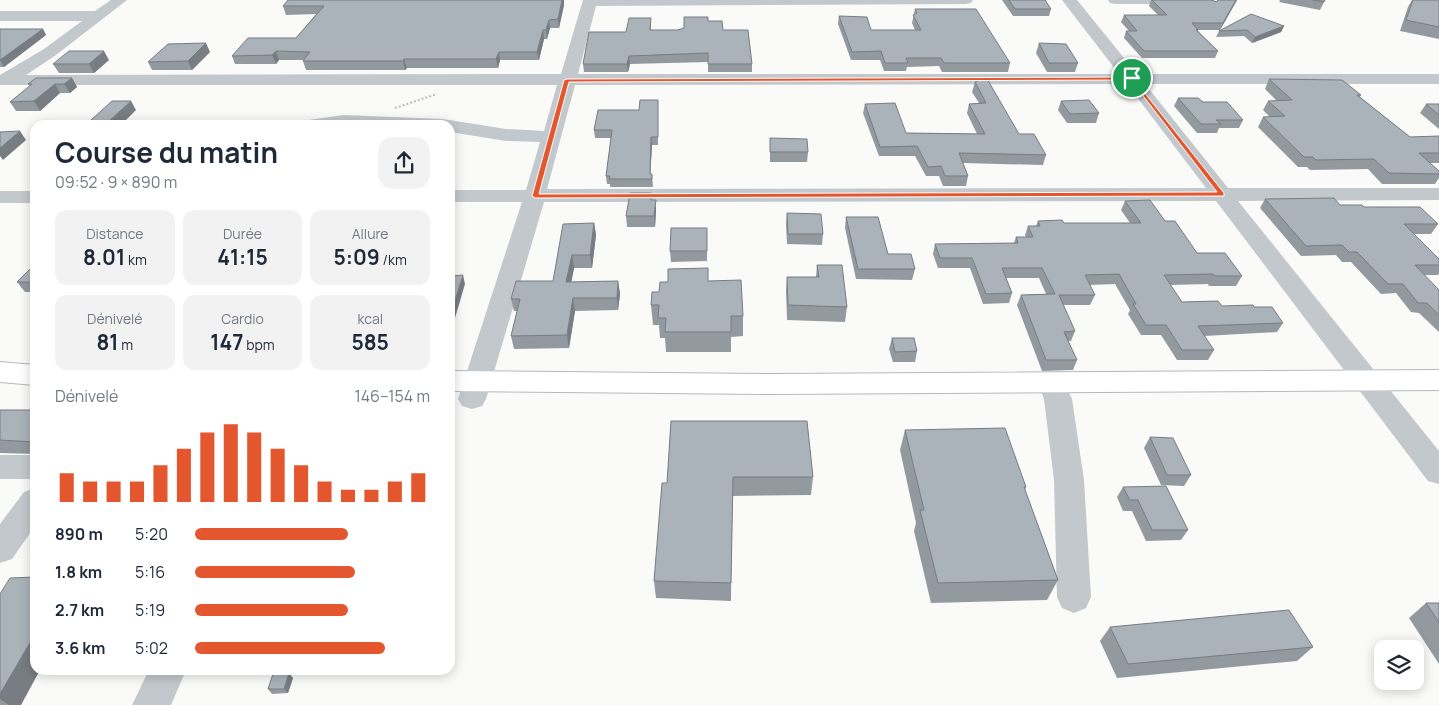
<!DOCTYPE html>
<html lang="fr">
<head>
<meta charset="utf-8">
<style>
  :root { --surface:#fff; --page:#f2f2f3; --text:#1f2937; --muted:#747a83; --accent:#e4572e }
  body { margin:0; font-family:Manrope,sans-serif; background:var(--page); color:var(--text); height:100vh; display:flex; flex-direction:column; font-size:19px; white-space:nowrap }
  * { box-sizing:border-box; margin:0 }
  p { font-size:16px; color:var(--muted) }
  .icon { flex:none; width:28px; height:28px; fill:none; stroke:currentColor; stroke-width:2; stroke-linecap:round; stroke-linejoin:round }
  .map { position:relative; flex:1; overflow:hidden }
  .side { position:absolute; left:30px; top:120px; width:425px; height:555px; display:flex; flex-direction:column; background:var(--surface); border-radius:15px; box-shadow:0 2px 12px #0003 }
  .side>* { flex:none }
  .controls { position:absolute; left:1374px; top:640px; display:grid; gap:10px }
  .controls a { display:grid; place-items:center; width:50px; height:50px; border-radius:10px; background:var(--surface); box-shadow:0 2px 12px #0003; font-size:25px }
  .pin { position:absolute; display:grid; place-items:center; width:42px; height:42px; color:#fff; margin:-21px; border:2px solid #fff; border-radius:50%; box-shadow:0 1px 5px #0007 }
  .round { display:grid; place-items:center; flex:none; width:52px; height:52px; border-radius:15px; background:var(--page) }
  .head { display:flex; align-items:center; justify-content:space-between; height:85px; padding:0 25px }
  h1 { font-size:28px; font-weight:700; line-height:38px }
  .figures { display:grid; grid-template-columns:repeat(3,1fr); gap:8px; height:85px; padding:5px 25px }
  .figures div { display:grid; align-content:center; border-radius:12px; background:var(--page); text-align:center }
  .figures b { font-size:21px; font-weight:700 }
  .figures small { font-size:14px; font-weight:400 }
  .figures p { font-size:14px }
  .chart { height:140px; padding:10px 25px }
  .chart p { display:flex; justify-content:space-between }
  .chart svg { width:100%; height:90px; margin-top:5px; stroke:var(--accent); stroke-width:6 }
  ul { padding:0 25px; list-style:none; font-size:16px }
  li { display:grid; grid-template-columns:80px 60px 1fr; align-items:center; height:38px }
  li i { height:12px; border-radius:6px; background:var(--accent) }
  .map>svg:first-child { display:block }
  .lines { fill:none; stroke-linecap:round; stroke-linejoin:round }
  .highway-casing { stroke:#b4b9bd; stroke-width:2 }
  .path { stroke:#bbbfc2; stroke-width:2; stroke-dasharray:2 2; stroke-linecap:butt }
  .minor { fill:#c3c8cc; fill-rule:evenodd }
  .highway { fill:#fff; fill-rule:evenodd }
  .wall { fill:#929a9f }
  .shaded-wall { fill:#777d82 }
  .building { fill:#aab3b9; stroke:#777d82 }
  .route { fill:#e4572e; stroke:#fff; fill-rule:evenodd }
</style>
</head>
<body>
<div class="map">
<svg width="1439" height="705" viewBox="0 0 1439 705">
  <rect width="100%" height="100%" fill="#fafaf8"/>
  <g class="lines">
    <defs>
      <g id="highway">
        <path d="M0 362 35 365V385L0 382Z"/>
        <path d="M1439 370V390L773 394 450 391V371L773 374Z"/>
      </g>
    </defs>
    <use href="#highway" class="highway-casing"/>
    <path class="path" d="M395 108 437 94"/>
    <g class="minor">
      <path d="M111 0H127L56 55 26 75 561 74 583 0H973L971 3 966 4 596 6 578 74H1119L1062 0H1077L1137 74H1439V84H1145L1228 188H1439V200L1238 201 1439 451V484L1428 481 1216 201 544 202 486 399 482 406 472 409 462 406 458 399 522 202H450V190H526L540 142 506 141 450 132V125H299L301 121 344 115 443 119 506 129 544 131 557 85H0V75L44 49 82 21H0V11H95ZM1127 84 1206 188 547 189 575 85Z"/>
      <path d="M1108 0H1177L1175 3 1170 4H1115L1110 3Z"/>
      <rect x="0" y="191" width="35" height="12"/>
      <path d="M1051 372 1061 375 1072 399 1084 480 1091 597 1086 608 1074 613 1062 608 1057 597 1054 480 1044 399 1037 382 1041 375Z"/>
      <rect x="0" y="455" width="35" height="24"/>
      <path d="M35 488V526L12 559 0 563V524L24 492Z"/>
      <path d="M149 670H186L171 705H132Z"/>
    </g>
    <use href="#highway" class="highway"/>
  </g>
  <g class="wall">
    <path d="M288 0H564V5L559 28H550L547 39H544L539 60H500L498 68H407L405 70H306L303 61V60H279L276 64H235L232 56 296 38 316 14 286 15 283 6Z"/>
    <path d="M1002 0H1045L1051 9 1049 16H1013Z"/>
    <path d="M1151 0H1211L1217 2 1218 0H1237L1220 30H1198V31L1218 51 1215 58H1142L1124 38 1126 31H1129L1121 22 1124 15H1158L1149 6Z"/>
    <path d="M1280 0H1325L1320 10 1279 2Z"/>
    <path d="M1412 0H1439V39L1400 31 1408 7Z"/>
    <path d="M915 9 1010 63 1008 72H942L939 66 907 67 906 71H884L880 60H851L838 24 839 16 871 30H915L912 23Z"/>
    <path d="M708 21 723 30 752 64V72H708V62L630 64 628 72H584L583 64 626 32 651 25V30H678Z"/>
    <path d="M1284 26 1281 32 1252 43 1244 36 1216 37 1219 31Z"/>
    <path d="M0 29H43L46 35 4 67H0Z"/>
    <path d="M1039 43 1078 63 1075 72H1047L1036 53Z"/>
    <path d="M210 52 192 70H152L148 62Z"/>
    <path d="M109 60 94 73H59L53 64Z"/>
    <path d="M72 78 77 87 70 93H60L40 111H16L10 102 30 86 28 84Z"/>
    <path d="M1269 79 1361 95 1360 97 1410 137 1439 136V163H1430L1439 171V178L1435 184H1382L1368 169 1310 170 1307 167H1298L1258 127 1263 117H1270L1263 110 1268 101H1277L1265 89Z"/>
    <path d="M975 82 1019 134 1046 155 1043 165 963 163 968 176 966 186H943L939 176H926L915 156H879L863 113 865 104 906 133 977 134 967 113 969 104 979 103 972 92Z"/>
    <path d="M1178 98 1203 102 1243 120 1239 128H1219L1217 133H1197L1174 106Z"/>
    <path d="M658 100V145H652L650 174H652L653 187H610V184H607L606 176 611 138H595L594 130 639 110Z"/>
    <path d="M1061 101 1099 113 1096 123H1067L1058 110Z"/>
    <path d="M1426 104H1439V129L1420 113Z"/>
    <path d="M770 138 808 152 807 162H770Z"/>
    <path d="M1265 199 1364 207 1438 224 1431 234H1413L1439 259V273L1438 275H1424L1439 290V332L1419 313 1411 312 1396 293 1381 294 1351 262H1342L1336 255 1301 256 1260 208Z"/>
    <path d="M652 200 656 211 655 227H627L626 216Z"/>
    <path d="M1125 201 1165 221 1197 253 1242 276 1236 286H1209L1208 284 1170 285 1182 302 1222 306 1254 307 1283 323 1277 332 1204 336 1214 350 1208 360H1177L1161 335H1141L1128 314 1130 310 1115 284 1089 285 1095 295 1090 305H1063L1075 331 1071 341H1068L1077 360 1073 370 1042 371 1017 305 1021 295 1046 294 1039 278H1006L1012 293 1009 303 983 304 970 268H938L933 254 935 244 1014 243 1016 237H1026L1025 235 1028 226H1036L1038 221 1064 223H1130L1121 210Z"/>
    <path d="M787 213 823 234 822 245 787 244 786 224Z"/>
    <path d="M846 217 888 254 915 269 912 280 856 279 845 228Z"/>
    <path d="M594 223 596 235 592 268H574L571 282 618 281 620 294 618 310 575 311 569 348 514 349 511 336 517 311H514L511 299 553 281Z"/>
    <path d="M707 228V261L671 262 670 251Z"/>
    <path d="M35 265V292H25L17 282Z"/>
    <path d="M817 265 847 307 845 322 787 320 786 291 787 277H816Z"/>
    <path d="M708 281 743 316V336L731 337V352H666L665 338H660L659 325H653L651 305 659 292Z"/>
    <path d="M892 338 917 351 915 362H893L889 349Z"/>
    <path d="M35 407V454L0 453V410H33Z"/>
    <path d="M671 421 813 477 811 495 732 496 731 601 656 598 654 581 667 483Z"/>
    <path d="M905 430 1026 487 1025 490 1058 580 1047 600 931 603 914 531 916 523 900 450Z"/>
    <path d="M1150 437 1191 475 1184 486 1161 485 1144 448Z"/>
    <path d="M1123 487 1188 530 1181 540 1146 541 1132 511H1123L1117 497Z"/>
    <path d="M0 594 21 705H0Z"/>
    <path d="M1426 603H1439V664L1409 618Z"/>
    <path d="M1110 627 1313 647 1297 661 1117 678 1100 641Z"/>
    <path d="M293 678 288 693 272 694 268 689Z"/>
  </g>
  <g class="shaded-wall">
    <path d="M562 0H564V5L559 28 558 19Z"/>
    <path d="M1236 0H1237L1220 30 1223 23Z"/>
    <path d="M549 20 550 28 547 39 546 30Z"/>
    <path d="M1284 26 1281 32 1252 43 1255 37Z"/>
    <path d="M43 29 46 35 4 67 0 60Z"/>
    <path d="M543 30 544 39 539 60 537 52Z"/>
    <path d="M206 43 210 52 192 70 188 61Z"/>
    <path d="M104 51 109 60 94 73 89 64Z"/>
    <path d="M276 51 279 60 276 64 272 55Z"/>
    <path d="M499 52 500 60 498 68 496 59Z"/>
    <path d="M629 56 630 64 628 72 627 64Z"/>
    <path d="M404 59 407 68 405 70 403 61Z"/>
    <path d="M72 78 77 87 70 93 64 84Z"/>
    <path d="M55 84 60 93 40 111 34 101Z"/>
    <path d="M131 101 136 110 121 125 108 122Z"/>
    <path d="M20 131 26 140 3 160 0 156V148Z"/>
    <path d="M651 137 652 145 650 179V174Z"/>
    <path d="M656 200V211L655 227 654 216Z"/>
    <path d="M594 223 596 235 592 268 590 255Z"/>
    <path d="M572 255 574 268 569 295 566 282Z"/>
    <path d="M463 275 465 284 450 335V317Z"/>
    <path d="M618 281 620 294 618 310 617 298Z"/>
    <path d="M573 298 575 311 569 348 567 335Z"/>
    <path d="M35 634V670H40L21 705H9L0 699V694Z"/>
    <path d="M289 673 293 678 288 693 284 689Z"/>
  </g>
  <g class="building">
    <path d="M288 0H562L558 19 549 20 546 30H543L537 52H499L496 59H404L403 61H303L310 52 276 51 272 55 232 56 248 38H296L324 6H283Z"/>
    <path d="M1009 0H1045L1051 9H1015Z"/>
    <path d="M1152 0H1211L1217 2 1218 0H1236L1223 23H1192L1198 30H1196L1218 51H1144L1126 31H1137L1124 15H1167Z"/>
    <path d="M1313 0H1325L1324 2Z"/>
    <path d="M1413 0H1439V27L1406 20Z"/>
    <path d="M915 9H976L1010 63H944L941 58H906L908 63H885L881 51 852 52 839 16 867 17 871 30H921L913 15 917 13Z"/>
    <path d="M1251 14 1284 26 1255 37 1247 30 1219 31Z"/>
    <path d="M684 17H708V21H722L723 30H748L752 64H708V53L629 56 627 64H583L589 32H626L629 18H651L650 30H678L684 28Z"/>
    <path d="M0 29H43L0 60Z"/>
    <path d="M206 43 188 61 148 62 168 44Z"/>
    <path d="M1039 43 1066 44 1078 63H1049Z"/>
    <path d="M69 51H104L89 64H53Z"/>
    <path d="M986 77 1019 134H1034L1046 155 959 153 968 176H945L941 166 928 167 917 146 880 147 865 104 895 103 906 133 985 134 969 104 986 103 975 82Z"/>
    <path d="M36 78H72L64 84H55L34 101 10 102 32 84H28Z"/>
    <path d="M1269 79 1342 80 1361 95H1357L1410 137 1439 136V153H1419L1439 171V174L1389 173 1374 159 1316 160 1313 157H1304L1263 117 1285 116 1268 101 1292 100Z"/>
    <path d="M1178 98H1198L1203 102H1227L1243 120H1216L1221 124H1201Z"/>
    <path d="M640 100H658V137H651L650 174H652V179H609L610 176H606L612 130H594L598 110H639Z"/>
    <path d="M1089 100 1099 113 1070 114 1061 101Z"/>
    <path d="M112 101H131L108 122H131L128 125H77L81 121H90Z"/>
    <path d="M1426 104H1439V115Z"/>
    <path d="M20 131 0 148V132Z"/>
    <path d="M770 138 807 139 808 152H770Z"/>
    <path d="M630 193H651V200H656L654 216H626Z"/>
    <path d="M1334 198 1340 205H1362L1364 207H1420L1438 224H1404L1439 259V265H1415L1439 290V315L1427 303H1418L1403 284H1388L1357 252H1349L1342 245 1306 246 1265 199Z"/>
    <path d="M1150 200 1165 221H1175L1197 253H1225L1242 276H1215L1213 274 1164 275 1182 302 1218 301 1222 306 1253 305 1254 307H1272L1283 323 1198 326 1214 350H1182L1166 325H1146L1133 304H1136L1119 274 1085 275 1095 295H1059L1075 331 1064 332 1077 360H1046L1021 295 1055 294 1042 268H1002L1012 293 986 294 972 258H940L935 244 1018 243 1016 237H1033L1028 226H1040L1038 221 1062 220 1064 223H1141L1125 201Z"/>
    <path d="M787 213 821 214 823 234H788Z"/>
    <path d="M846 217H878L888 254H911L915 269H858Z"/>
    <path d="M594 223 590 255H572L566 282 618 281 617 298H573L567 335 511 336 520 299H511L516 281H553L563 224Z"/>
    <path d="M671 228H707V251H670Z"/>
    <path d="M34 265H35V282H17Z"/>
    <path d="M817 265H842L847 307 788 305 787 277H819Z"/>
    <path d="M708 268V281L741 280 743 316H731V332H665L666 318H658L659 305H651L652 292H659L660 282H668V269Z"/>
    <path d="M463 275 450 317V276Z"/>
    <path d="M892 338H914L917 351 895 352Z"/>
    <path d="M35 407V442L0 440V410H33Z"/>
    <path d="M671 421H807L813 477H733L731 583 654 581 662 483H667Z"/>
    <path d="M1005 428 1026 487H1024L1058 580 938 583 920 510H924L905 430Z"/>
    <path d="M1150 437 1173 438 1191 475H1167Z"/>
    <path d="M1166 486 1188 530H1152L1138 500H1130L1123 487Z"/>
    <path d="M35 577V634L0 694V594L10 578Z"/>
    <path d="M1426 603H1439V622Z"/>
    <path d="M1289 610 1313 647 1128 664 1110 627Z"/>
    <path d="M289 673 284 689H268L273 674Z"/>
  </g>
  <path class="route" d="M1132 77 1224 193V196L535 198 532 196 564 80 567 79ZM1131 80 1217 192 539 194 569 82Z"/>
</svg>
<div class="controls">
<a><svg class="icon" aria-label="layers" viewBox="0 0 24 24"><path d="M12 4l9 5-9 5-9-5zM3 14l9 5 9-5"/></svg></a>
</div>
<div class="pin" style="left:1132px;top:78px;background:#1e9e55"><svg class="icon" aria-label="arrive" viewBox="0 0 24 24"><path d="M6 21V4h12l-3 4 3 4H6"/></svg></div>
<section class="side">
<div class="head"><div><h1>Course du matin</h1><p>09:52 · 9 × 890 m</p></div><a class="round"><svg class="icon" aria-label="share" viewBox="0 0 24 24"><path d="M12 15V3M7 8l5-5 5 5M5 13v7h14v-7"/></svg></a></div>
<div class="figures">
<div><p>Distance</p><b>8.01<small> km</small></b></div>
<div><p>Durée</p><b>41:15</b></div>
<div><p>Allure</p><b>5:09<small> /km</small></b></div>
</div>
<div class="figures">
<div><p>Dénivelé</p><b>81<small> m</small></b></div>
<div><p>Cardio</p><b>147<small> bpm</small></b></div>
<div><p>kcal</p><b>585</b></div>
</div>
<div class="chart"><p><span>Dénivelé</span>146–154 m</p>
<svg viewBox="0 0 160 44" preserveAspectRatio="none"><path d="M5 44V30M15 44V34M25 44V34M35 44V34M45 44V26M55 44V18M65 44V10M75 44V6M85 44V10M95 44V18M105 44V26M115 44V34M125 44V38M135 44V38M145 44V34M155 44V30"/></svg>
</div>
<ul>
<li><b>890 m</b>5:20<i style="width:65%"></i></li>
<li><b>1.8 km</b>5:16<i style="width:68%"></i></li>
<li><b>2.7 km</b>5:19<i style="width:65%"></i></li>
<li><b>3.6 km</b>5:02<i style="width:81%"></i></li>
</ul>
</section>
</div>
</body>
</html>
